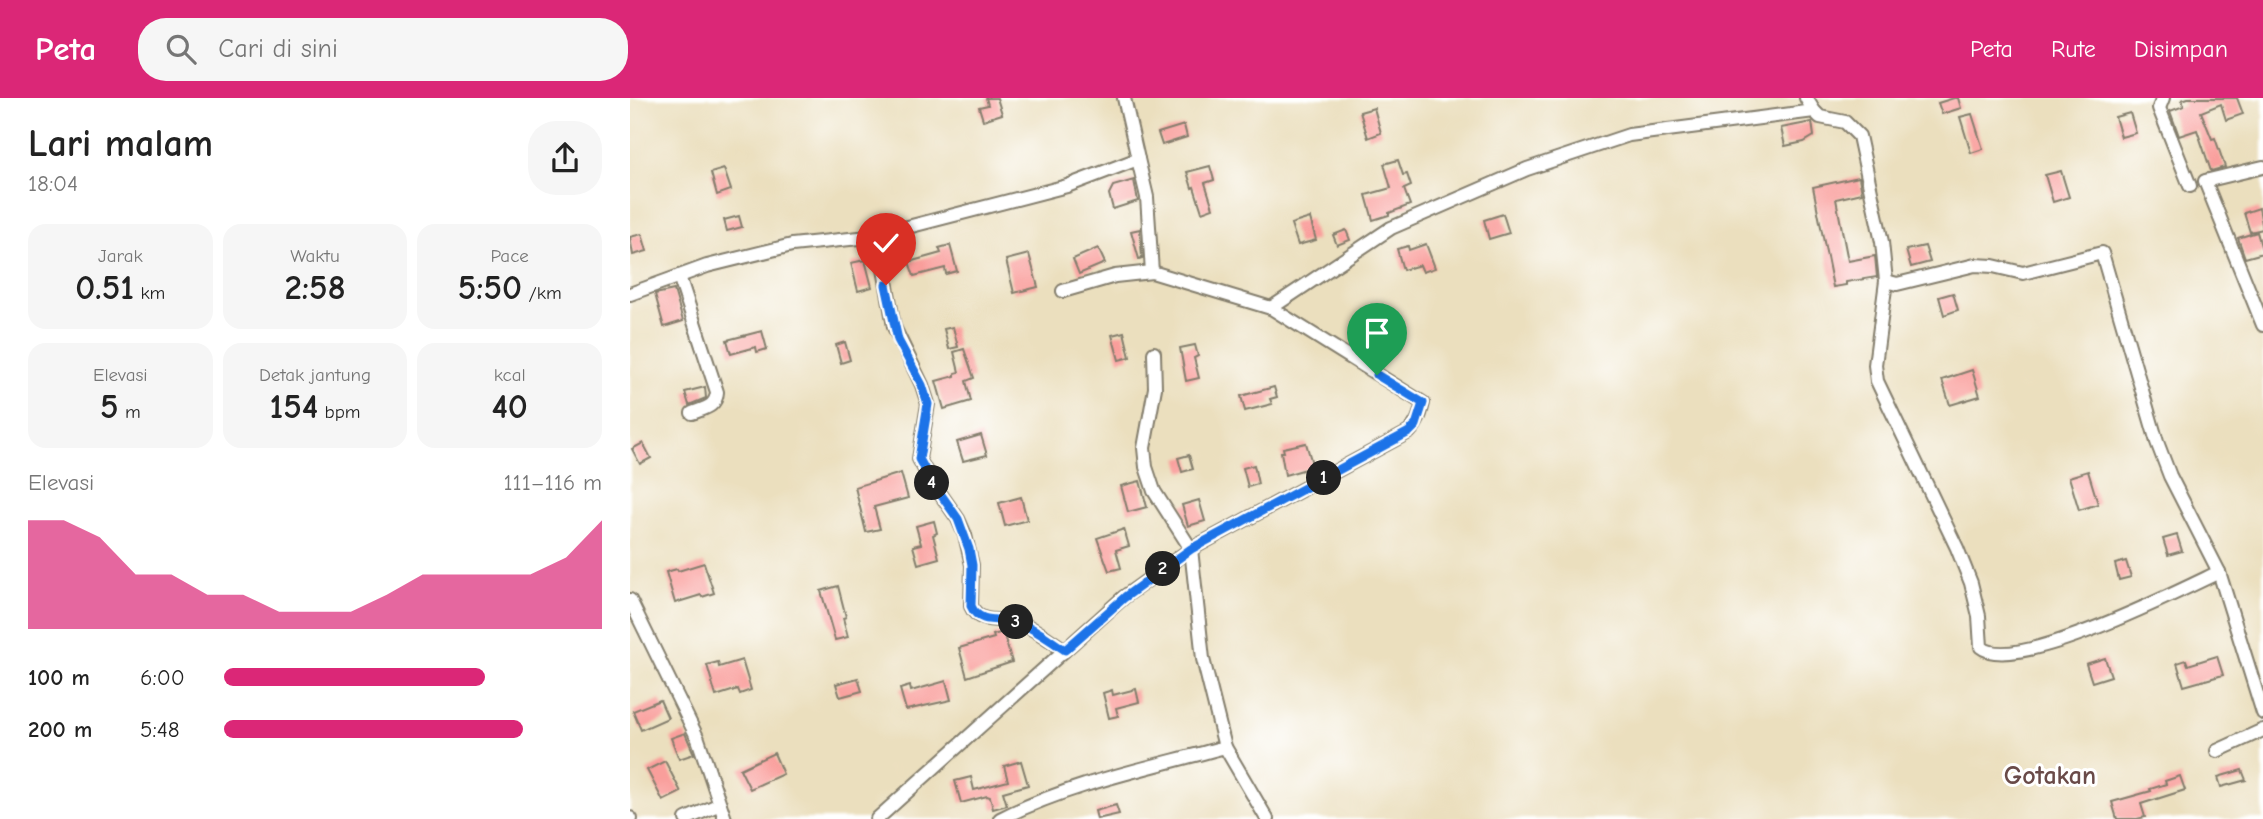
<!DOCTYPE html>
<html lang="id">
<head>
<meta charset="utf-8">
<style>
  :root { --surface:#fff; --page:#f6f6f6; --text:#222; --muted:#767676; --accent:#db2777 }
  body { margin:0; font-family:"Comic Neue",sans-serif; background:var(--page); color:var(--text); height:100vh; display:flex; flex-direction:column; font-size:26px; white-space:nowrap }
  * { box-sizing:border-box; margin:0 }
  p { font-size:23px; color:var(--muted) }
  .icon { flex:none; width:38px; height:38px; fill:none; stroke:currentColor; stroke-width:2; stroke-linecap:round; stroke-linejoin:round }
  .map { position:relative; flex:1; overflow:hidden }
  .side { display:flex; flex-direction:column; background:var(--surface); width:630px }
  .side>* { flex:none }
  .pin { position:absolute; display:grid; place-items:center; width:60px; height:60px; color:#fff; margin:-72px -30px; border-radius:50% 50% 50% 0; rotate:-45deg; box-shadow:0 0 7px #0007 }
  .pin .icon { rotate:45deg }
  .km { position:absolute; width:35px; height:35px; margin:-18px; border-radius:50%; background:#222; color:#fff; font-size:19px; line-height:35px; text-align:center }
  .round { display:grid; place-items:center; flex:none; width:74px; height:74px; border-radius:28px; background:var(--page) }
  .head { display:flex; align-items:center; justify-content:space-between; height:119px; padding:0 28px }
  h1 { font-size:38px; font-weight:700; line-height:52px }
  .stats { display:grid; grid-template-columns:repeat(3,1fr); gap:10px; height:119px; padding:7px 28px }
  .stats div { display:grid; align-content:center; border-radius:18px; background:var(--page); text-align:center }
  .stats b { font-size:35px; font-weight:700 }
  .stats small { font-size:19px; font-weight:400 }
  .stats p { font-size:19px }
  .chart { height:196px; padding:14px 28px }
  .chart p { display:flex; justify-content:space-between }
  .chart svg { width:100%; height:126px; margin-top:7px; fill:var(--accent); opacity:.7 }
  ul { padding:0 28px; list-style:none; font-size:23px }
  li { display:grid; grid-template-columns:112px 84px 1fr; align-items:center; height:52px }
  li i { height:18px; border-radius:9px; background:var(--accent) }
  header { display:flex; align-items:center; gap:42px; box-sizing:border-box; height:98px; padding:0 35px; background:var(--accent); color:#fff }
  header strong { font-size:33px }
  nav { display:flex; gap:38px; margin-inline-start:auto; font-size:24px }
  .search { width:490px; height:63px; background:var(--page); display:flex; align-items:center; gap:18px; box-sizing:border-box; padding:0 24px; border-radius:28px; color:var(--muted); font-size:26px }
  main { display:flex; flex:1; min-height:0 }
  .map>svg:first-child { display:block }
  .building { fill:#f99e9b }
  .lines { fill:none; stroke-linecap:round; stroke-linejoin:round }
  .minor-casing { stroke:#847e6d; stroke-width:16 }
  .minor { stroke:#fff; stroke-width:12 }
  .route-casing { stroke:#fff; stroke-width:14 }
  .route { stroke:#1a73e8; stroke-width:9 }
  .labels { text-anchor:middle; stroke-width:6; stroke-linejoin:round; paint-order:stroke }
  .quarter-label { font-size:26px; font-weight:bold; fill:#694a48; stroke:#fff }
</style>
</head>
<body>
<header>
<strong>Peta</strong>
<div class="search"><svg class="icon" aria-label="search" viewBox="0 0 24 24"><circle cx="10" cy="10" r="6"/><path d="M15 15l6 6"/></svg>Cari di sini</div>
<nav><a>Peta</a><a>Rute</a><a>Disimpan</a></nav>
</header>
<main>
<section class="side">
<div class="head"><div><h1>Lari malam</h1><p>18:04</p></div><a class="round"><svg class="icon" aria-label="share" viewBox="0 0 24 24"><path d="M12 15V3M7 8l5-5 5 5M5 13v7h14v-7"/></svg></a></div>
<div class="stats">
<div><p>Jarak</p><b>0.51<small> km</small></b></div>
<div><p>Waktu</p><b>2:58</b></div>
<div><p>Pace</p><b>5:50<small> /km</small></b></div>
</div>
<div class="stats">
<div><p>Elevasi</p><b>5<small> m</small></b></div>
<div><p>Detak jantung</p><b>154<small> bpm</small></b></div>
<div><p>kcal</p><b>40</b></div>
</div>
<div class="chart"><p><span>Elevasi</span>111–116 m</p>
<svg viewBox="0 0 160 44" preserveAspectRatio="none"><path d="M0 44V6L10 6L20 12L30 25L40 25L50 32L60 32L70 38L80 38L90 38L100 32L110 25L120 25L130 25L140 25L150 19L160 6V44z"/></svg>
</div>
<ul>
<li><b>100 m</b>6:00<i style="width:69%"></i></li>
<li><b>200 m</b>5:48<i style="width:79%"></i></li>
</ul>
</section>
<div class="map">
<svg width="1633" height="721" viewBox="0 0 1633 721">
  <rect width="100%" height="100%" fill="#fff"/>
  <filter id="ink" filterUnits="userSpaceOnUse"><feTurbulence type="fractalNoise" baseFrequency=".0143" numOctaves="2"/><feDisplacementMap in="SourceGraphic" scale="14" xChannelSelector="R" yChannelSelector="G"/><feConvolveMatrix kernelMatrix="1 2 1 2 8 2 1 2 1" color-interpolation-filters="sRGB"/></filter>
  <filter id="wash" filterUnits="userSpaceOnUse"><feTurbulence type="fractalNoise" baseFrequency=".00686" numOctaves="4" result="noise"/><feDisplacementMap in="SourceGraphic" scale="28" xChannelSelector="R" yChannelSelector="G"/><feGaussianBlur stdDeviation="1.57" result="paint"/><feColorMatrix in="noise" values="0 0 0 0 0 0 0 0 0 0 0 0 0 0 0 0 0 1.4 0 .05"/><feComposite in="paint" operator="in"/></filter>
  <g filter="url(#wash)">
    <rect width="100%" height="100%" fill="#ebdfbe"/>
    <g id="blocks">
      <g class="building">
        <path d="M356 0H367L372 16 353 22 349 9 358 7Z"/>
        <path d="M1324 0H1328L1331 10 1312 16 1308 5Z"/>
        <path d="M1558 0H1607L1613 16 1596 22 1591 6 1571 14 1582 41 1585 40 1595 69 1581 73 1567 32 1549 38 1540 13 1554 8 1552 2Z"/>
        <path d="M744 10 751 35 738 40 730 14Z"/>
        <path d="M1500 15 1506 35 1491 39 1485 19Z"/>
        <path d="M1342 16 1353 51 1341 55 1330 19Z"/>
        <path d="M1182 24 1184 38 1174 44 1155 48 1151 30Z"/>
        <path d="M554 27 557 39 532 47 528 35Z"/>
        <path d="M768 62 773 77 777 76 781 88 774 91 780 107 759 115V117L743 122 736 97 761 90 754 66Z"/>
        <path d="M580 68 584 82 575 85 583 110 572 114 564 89 562 90 557 74Z"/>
        <path d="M94 71 101 92 87 97 81 75Z"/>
        <path d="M1431 73 1439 99 1423 104 1415 77Z"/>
        <path d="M1229 79 1232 95 1206 101 1218 163 1245 158 1247 179 1216 184V187L1203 189 1183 89Z"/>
        <path d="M504 82 508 103 483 111 479 96 483 88Z"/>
        <path d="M1629 110 1633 131 1620 134 1614 115Z"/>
        <path d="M873 116 879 135 859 141 854 122Z"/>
        <path d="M109 118 112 129 97 133 94 122Z"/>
        <path d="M680 120 686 142 668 147 661 126Z"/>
        <path d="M510 131 512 160 509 161 501 133Z"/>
        <path d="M716 132 720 142 707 147 703 137Z"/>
        <path d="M1627 134 1633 155 1615 160 1608 140Z"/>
        <path d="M12 136 17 153 3 157 0 139Z"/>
        <path d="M796 146 805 170 793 174 790 167 773 172 767 151 778 148 779 152Z"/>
        <path d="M320 147 327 173 316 176 315 170 284 178 279 164 311 155 309 150Z"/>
        <path d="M1295 148 1300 164 1281 169 1276 152Z"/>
        <path d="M468 150 475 165 449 176 443 161Z"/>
        <path d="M399 156 408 189 384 195 376 162Z"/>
        <path d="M235 162 242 189 228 193 221 165Z"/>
        <path d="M44 192 53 223 34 229 25 196Z"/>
        <path d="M1323 195 1328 212 1314 217 1309 199Z"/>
        <path d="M323 229 328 249 319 251 314 231Z"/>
        <path d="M132 233 137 251 127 254 126 249 101 256 97 242Z"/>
        <path d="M494 234 500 259 489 262 482 237Z"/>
        <path d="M215 244 220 262 211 265 206 247Z"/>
        <path d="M565 247 568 258 564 260 569 280 556 283 550 250Z"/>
        <path d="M334 251 344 280 336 283 341 303 314 311 306 283 325 278V275L329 274 324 254Z"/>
        <path d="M1342 272 1350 298 1320 307 1312 282Z"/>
        <path d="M75 289 76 300 59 307 55 294Z"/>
        <path d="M644 289 647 299 640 301 642 306 615 313 611 298Z"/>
        <path d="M351 337 357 357 333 363 327 344Z"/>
        <path d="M13 345 21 360 10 366 2 351Z"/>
        <path d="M676 345 683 369 655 377 651 354H654L653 350Z"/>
        <path d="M559 357 563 371 552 374 548 360Z"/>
        <path d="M624 367 628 386 618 389 613 370Z"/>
        <path d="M1458 373 1468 406 1449 412 1439 379Z"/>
        <path d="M271 375 278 400 244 409 250 431 236 434 225 389Z"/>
        <path d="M510 383 517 409 498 414 491 388Z"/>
        <path d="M391 399 397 422 375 428 369 405Z"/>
        <path d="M569 402 575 423 558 428 552 407Z"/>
        <path d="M304 423 307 435 303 437 309 460 288 466 283 448 291 446 286 428Z"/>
        <path d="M494 431 499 448 486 452 491 470 479 473 467 440Z"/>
        <path d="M1547 437 1552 453 1538 457 1533 441Z"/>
        <path d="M1496 463 1501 479 1489 482 1485 466Z"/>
        <path d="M74 465 84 495 72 499 71 497 45 505 36 474 47 471 48 473Z"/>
        <path d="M208 488 216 519 213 520 218 539 205 542 191 493Z"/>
        <path d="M373 534 382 564 337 579 329 550 364 540 363 537Z"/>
        <path d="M1587 558 1593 577 1554 588 1547 565 1556 562 1558 567Z"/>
        <path d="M1475 560 1481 578 1462 584 1456 566Z"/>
        <path d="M112 562 121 592 110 596 108 591 86 598 77 567 88 564 89 569Z"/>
        <path d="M228 580 232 593 210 599 206 586Z"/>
        <path d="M316 583 321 602 276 612 270 591 280 588 281 593Z"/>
        <path d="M506 591 509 604 486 610 488 618 479 620 473 595 482 592 483 597Z"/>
        <path d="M30 602 38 620 11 632 3 613Z"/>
        <path d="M55 635 64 656 49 661 41 640Z"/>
        <path d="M144 655 153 676 120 691 110 671Z"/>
        <path d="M35 663 51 694 33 703 17 672Z"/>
        <path d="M391 663 398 687 373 694 377 707 363 711 360 699 357 698 331 705 325 683 341 679 344 692 378 683 374 668Z"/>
        <path d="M1612 672 1616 682 1591 689 1588 679Z"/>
        <path d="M1550 678 1555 692 1511 706 1515 719 1507 721H1487L1482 704 1521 693 1520 691 1536 686 1535 683Z"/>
        <path d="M486 707 489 716 467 721 465 713Z"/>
      </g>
    </g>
  </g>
  <g filter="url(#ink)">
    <use href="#blocks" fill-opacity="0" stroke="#847e6d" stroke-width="2"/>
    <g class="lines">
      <defs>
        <g id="minor">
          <path d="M1176 0 1184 13 1190 19 1215 24 1229 38 1252 144 1256 183 1245 267 1247 283 1327 450 1341 485 1349 518 1351 549C1384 577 1551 492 1589 474"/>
          <path d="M1533 0 1529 10 1560 88"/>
          <path d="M508 61 517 99 522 174"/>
          <path d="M1633 69 1575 83 1633 227"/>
          <path d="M248 136 264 229 292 287 298 306 289 361 300 381 328 421 335 437 342 467 341 508C350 529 374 518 391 525 407 532 421 543 435 552"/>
          <path d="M49 178 87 294C86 309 75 310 62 315"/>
          <path d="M1256 183 1267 186 1345 167 1363 168 1393 175 1472 155 1527 344 1540 378 1589 474 1633 615"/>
          <path d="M0 196 77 168 162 147 239 139 437 88 508 61 494 0"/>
          <path d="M641 210 761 130 897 71 999 37 1184 13"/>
          <path d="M524 255 525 290 514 350 516 369 524 393 561 451 573 561 595 649 637 721"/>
          <path d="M0 502 68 641 95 721"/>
          <path d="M1587 653 1633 632"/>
          <path d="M0 720 1 721"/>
          <path d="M56 721 90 706"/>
          <path d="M247 721 494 499 561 451 779 334C788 325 790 317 793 305L641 210 522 174 485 178 433 193"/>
          <path d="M370 721C441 685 519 670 595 649"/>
        </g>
      </defs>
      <use href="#minor" class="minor-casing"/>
      <use href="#minor" class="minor"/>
    </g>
  </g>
  <g class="lines" filter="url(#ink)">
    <defs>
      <path id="route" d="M256 187 268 242 292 287 298 306 289 361 300 381 328 421 339 451 342 467 341 508C350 529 374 518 391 525 407 532 421 543 435 552L495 499 561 451 779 334 786 327 793 305 747 277"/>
    </defs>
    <use href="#route" class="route-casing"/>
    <use href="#route" class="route"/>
  </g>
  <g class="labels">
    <g class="quarter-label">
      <text x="1420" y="686">Gotakan</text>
    </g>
  </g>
</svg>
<div class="pin" style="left:747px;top:277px;background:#1e9e55"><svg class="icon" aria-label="arrive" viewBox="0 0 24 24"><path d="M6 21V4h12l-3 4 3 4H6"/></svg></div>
<div class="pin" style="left:256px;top:187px;background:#d93025"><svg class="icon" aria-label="check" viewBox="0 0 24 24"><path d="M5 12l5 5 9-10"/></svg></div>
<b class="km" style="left:694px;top:380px">1</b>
<b class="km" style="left:533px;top:471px">2</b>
<b class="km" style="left:386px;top:524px">3</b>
<b class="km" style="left:302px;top:385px">4</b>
</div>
</main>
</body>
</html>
